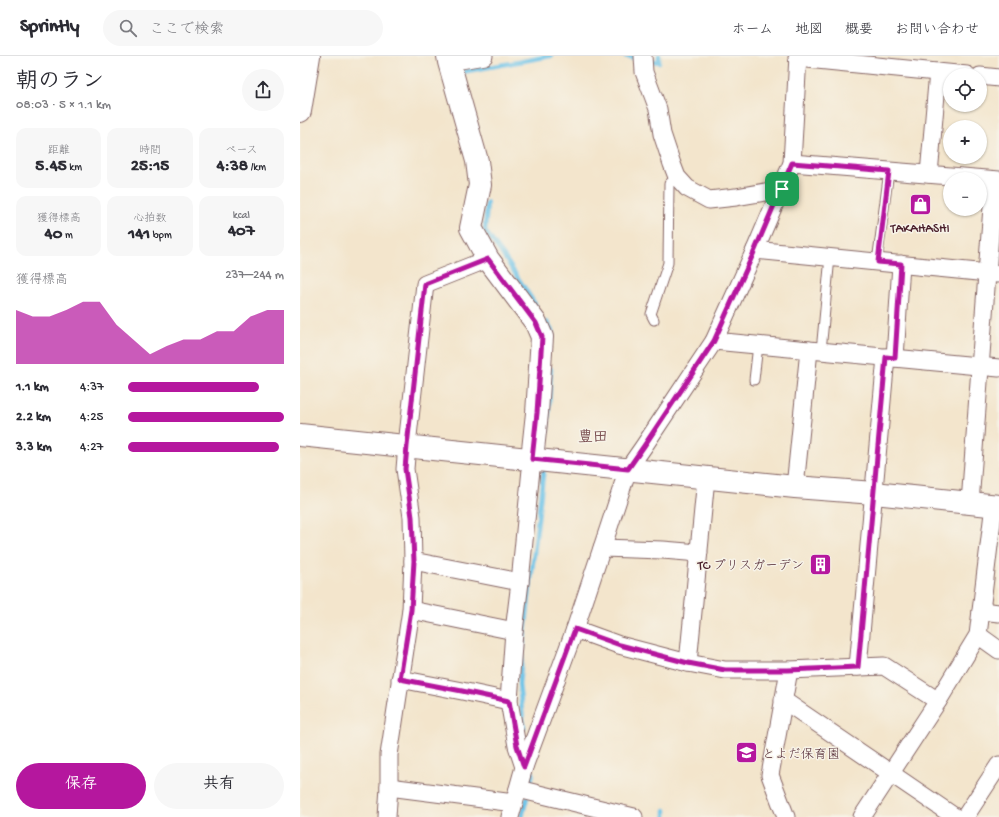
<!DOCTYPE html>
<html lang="ja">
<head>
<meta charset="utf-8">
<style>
  :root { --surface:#fff; --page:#f7f7f7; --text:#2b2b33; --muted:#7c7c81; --line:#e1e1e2; --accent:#b5179e }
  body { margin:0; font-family:"Gochi Hand","Klee One",sans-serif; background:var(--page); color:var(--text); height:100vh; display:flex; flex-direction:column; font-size:15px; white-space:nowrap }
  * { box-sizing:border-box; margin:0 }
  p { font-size:13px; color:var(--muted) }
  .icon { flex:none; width:22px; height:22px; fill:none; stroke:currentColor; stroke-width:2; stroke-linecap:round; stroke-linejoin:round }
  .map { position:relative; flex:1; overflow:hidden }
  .drawer { display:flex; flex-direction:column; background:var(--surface); width:300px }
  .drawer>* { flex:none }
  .buttons { position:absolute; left:643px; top:12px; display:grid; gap:8px }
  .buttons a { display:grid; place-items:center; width:44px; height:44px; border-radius:50%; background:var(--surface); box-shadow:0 1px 3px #0004; font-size:20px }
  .pin { position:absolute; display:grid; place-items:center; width:34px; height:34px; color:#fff; margin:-17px; border-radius:8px; box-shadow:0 2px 6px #0006 }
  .round { display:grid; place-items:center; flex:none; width:42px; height:42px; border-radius:21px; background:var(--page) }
  .summary { display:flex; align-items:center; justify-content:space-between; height:68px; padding:0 16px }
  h1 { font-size:22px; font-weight:700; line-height:30px }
  .metrics { display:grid; grid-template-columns:repeat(3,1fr); gap:6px; height:68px; padding:4px 16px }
  .metrics div { display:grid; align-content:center; border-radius:10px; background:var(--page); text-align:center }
  .metrics b { font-size:17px; font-weight:700 }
  .metrics small { font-size:11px; font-weight:400 }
  .metrics p { font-size:11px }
  .chart { height:112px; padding:8px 16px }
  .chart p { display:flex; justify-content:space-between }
  .chart svg { width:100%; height:72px; margin-top:4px; fill:var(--accent); opacity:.7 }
  .action { display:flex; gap:8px; margin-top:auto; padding:8px 16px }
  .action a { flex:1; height:46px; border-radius:24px; background:var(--accent); color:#fff; font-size:16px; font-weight:700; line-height:46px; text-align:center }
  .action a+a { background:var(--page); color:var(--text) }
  ul { padding:0 16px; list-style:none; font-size:13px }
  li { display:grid; grid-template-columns:64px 48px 1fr; align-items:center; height:30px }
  li i { height:10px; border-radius:5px; background:var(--accent) }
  header { display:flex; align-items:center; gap:24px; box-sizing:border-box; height:56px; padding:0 20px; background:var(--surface); border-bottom:1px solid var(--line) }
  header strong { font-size:19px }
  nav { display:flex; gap:22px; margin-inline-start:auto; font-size:14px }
  .search { width:280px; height:36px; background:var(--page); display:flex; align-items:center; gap:10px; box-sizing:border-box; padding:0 14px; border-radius:22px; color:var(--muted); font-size:15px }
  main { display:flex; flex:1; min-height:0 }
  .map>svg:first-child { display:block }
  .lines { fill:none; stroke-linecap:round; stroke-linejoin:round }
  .stream { stroke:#6bc2e8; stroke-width:4.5 }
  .lane-casing { stroke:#856463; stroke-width:11 }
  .street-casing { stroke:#856463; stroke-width:19 }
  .secondary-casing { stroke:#856463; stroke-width:24 }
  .lane { stroke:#fff; stroke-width:9 }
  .street { stroke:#fff; stroke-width:17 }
  .secondary { stroke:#fff; stroke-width:22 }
  .route-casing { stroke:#fff; stroke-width:8 }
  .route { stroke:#b5179e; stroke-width:5 }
  .labels { text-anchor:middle; stroke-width:3; stroke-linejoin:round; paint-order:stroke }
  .poi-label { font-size:13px; fill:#4a1f2b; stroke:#f7f3e8 }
  .quarter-label { font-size:15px; font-weight:bold; fill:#794d4f; stroke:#f7f3e8 }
</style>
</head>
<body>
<header>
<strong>Sprintly</strong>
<div class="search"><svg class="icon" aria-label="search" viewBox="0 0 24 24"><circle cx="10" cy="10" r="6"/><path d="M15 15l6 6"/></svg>ここで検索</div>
<nav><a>ホーム</a><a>地図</a><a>概要</a><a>お問い合わせ</a></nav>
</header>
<main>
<section class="drawer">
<div class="summary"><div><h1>朝のラン</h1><p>08:03 · 5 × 1.1 km</p></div><a class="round"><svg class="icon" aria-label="share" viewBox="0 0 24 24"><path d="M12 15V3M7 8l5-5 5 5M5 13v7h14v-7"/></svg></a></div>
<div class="metrics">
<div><p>距離</p><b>5.45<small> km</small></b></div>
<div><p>時間</p><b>25:15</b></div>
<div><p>ペース</p><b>4:38<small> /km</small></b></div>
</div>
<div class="metrics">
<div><p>獲得標高</p><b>40<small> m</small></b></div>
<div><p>心拍数</p><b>141<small> bpm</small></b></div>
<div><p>kcal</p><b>407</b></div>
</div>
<div class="chart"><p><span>獲得標高</span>237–244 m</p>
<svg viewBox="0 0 160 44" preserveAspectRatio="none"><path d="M0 44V11L10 15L20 15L30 11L40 6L50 6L60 20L70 29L80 38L90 33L100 29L110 29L120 24L130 24L140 15L150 11L160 11V44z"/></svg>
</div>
<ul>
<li><b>1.1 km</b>4:37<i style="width:84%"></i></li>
<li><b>2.2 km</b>4:25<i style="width:100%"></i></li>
<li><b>3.3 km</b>4:27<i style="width:97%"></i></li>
</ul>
<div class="action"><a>保存</a><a>共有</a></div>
</section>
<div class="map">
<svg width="699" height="761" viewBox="0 0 699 761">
  <rect width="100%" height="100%" fill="#f7f3e8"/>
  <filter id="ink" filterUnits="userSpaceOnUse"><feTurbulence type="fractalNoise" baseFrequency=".025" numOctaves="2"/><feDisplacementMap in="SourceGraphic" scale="8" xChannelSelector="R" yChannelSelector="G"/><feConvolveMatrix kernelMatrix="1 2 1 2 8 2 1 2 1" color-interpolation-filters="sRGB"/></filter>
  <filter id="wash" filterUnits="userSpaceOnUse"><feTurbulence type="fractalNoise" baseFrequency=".012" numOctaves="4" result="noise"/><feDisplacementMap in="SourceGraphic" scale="16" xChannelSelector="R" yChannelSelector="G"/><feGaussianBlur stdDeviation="0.9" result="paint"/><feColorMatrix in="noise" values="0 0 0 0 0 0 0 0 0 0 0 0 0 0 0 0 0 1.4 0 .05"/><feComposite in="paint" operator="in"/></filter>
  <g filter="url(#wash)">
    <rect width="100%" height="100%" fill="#f3e5cc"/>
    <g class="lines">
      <g class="stream">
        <path d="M325 0 340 3"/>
        <path d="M347 4 359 6V0"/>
        <path d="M162 16 251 0"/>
        <path d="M187 147 185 175 203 199 235 248"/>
        <path d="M247 266 252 275V283"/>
        <path d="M245 399 248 366 251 313"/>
        <path d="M224 672 219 628 244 411"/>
        <path d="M230 729 233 717"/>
        <path d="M365 754V761"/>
        <path d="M222 761 227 742"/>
      </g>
    </g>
  </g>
  <g filter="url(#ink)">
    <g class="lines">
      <defs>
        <g id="lane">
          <path d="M577 206 589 115"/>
          <path d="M354 264 351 258 368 207 369 128 377 121"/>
          <path d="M521 295 530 201"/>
          <path d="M454 324 458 289"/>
        </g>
        <g id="street">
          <path d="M343 0 344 16 358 53 362 78 372 108 377 121 387 132 409 144 436 141 482 133"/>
          <path d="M497 2 667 19"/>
          <path d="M149 6 184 0"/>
          <path d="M680 20 699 22"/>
          <path d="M492 107 699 124"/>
          <path d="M629 118 638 16"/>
          <path d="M455 194 698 218"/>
          <path d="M414 285 699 312"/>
          <path d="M595 302 601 208"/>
          <path d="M495 431 509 294"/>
          <path d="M670 447 694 124"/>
          <path d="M302 492 363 494 399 497"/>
          <path d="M113 505 220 526"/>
          <path d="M111 554 214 575"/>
          <path d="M681 555 699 557"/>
          <path d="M275 573 319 589 388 607 425 614H489L584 610 638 645"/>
          <path d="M678 579 699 594"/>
          <path d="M388 607 406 422"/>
          <path d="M558 611 586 301"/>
          <path d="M100 623 162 635 209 645"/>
          <path d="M483 644 655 761"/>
          <path d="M224 711 217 690 209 645 214 575 220 526 232 403"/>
          <path d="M89 731 214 747"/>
          <path d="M218 733 334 761"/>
          <path d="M87 761 89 731V699L111 554 113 505 112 461 105 413 107 389 125 228 188 203"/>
          <path d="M210 761 224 711 275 573 309 471 328 413 344 390 414 285 455 194 492 107 498 0"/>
          <path d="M486 761 470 719 489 614"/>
          <path d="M562 761 638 645 678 579 694 449"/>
          <path d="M665 761 699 709"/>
        </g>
        <g id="secondary">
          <path d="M148 0 149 6 177 105 180 129 171 172 188 203 236 267 242 281 237 357 232 403"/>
          <path d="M0 55 9 0"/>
          <path d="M0 379 495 431 574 437 699 450"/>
        </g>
      </defs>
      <use href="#lane" class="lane-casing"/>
      <use href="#street" class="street-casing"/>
      <use href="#secondary" class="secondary-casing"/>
      <use href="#lane" class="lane"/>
      <use href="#street" class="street"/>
      <use href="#secondary" class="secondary"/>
    </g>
  </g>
  <g class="lines" filter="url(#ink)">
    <defs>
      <path id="route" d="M492 107 589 115 578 206 601 208 595 302 586 301 558 611 488 614H425L388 607 320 589 275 573 224 711 217 690 209 645 162 635 100 623 111 554 114 505 112 461 105 413 107 390 125 228 188 203 236 267 242 281 237 357 232 403 328 413 344 390 414 285 455 194Z"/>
    </defs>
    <use href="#route" class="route-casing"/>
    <use href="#route" class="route"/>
  </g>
  <defs>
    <symbol id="shop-square" viewBox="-11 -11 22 22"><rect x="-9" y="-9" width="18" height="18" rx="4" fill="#b5179e" stroke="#f7f3e8"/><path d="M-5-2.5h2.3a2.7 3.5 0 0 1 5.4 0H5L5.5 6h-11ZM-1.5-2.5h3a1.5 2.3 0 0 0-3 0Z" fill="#fff"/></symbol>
    <symbol id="building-square" viewBox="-11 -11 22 22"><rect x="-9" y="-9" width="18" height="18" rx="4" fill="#b5179e" stroke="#f7f3e8"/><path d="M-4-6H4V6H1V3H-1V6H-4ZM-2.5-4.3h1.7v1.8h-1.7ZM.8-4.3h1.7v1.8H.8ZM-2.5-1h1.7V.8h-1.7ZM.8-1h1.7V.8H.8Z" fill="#fff"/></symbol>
    <symbol id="school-square" viewBox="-11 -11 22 22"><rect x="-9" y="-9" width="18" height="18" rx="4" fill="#b5179e" stroke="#f7f3e8"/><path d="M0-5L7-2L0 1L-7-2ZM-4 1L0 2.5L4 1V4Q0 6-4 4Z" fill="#fff"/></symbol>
  </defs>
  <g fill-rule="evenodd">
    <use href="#shop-square" x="608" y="136" width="25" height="25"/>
    <use href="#building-square" x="508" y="496" width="25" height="25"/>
    <use href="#school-square" x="434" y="684" width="25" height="25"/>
  </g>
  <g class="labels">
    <g class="poi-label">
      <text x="620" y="176">TAKAHASHI</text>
      <text x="504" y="513" text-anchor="end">TC ブリスガーデン</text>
      <text x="462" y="702" text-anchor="start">とよだ保育園</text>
    </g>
    <g class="quarter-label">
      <text x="293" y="385">豊田</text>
    </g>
  </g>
</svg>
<div class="buttons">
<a><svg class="icon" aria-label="locate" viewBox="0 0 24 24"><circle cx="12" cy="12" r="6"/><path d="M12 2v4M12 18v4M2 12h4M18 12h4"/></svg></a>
<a>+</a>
<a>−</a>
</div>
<div class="pin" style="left:482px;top:133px;background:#1e9e55"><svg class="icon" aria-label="arrive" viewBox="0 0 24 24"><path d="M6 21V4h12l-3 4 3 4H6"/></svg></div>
</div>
</main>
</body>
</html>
